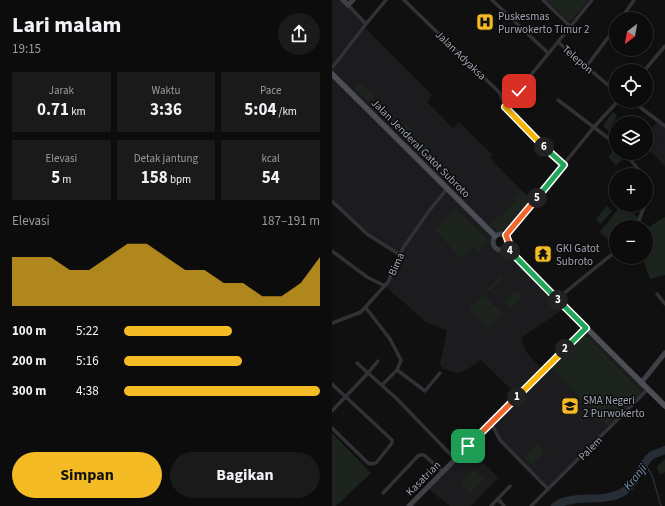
<!DOCTYPE html>
<html lang="id">
<head>
<meta charset="utf-8">
<style>
  :root { --surface:#0c0c0d; --page:#1a1a1b; --text:#f1f3f6; --muted:#9a9b9d; --line:#2c2c2e; --accent:#f4bb25 }
  body { margin:0; font-family:"Source Sans 3",sans-serif; background:var(--page); color:var(--text); height:100vh; display:flex; flex-direction:column; font-size:15px; white-space:nowrap }
  * { box-sizing:border-box; margin:0 }
  p { font-size:13px; color:var(--muted) }
  .icon { flex:none; width:22px; height:22px; fill:none; stroke:currentColor; stroke-width:2; stroke-linecap:round; stroke-linejoin:round }
  .map { position:relative; flex:1; overflow:hidden }
  .sheet { display:flex; flex-direction:column; background:var(--surface); width:332px }
  .sheet>* { flex:none }
  .needle { width:26px; rotate:211deg }
  .tools { position:absolute; left:277px; top:12px; display:grid; gap:8px }
  .tools a { display:grid; place-items:center; width:44px; height:44px; border-radius:50%; background:var(--surface); box-shadow:0 2px 6px #0003,0 0 0 1px var(--line); font-size:20px }
  .pin { position:absolute; display:grid; place-items:center; width:34px; height:34px; color:#fff; margin:-17px; border-radius:8px; box-shadow:0 2px 6px #0006 }
  .km { position:absolute; width:20px; height:20px; margin:-10px; border-radius:50%; background:#222; color:#fff; font-size:11px; line-height:20px; text-align:center }
  .round { display:grid; place-items:center; flex:none; width:42px; height:42px; border-radius:21px; background:var(--page) }
  .head { display:flex; align-items:center; justify-content:space-between; height:68px; padding:0 12px }
  h1 { font-size:22px; font-weight:700; line-height:30px }
  .metrics { display:grid; grid-template-columns:repeat(3,1fr); gap:6px; height:68px; padding:4px 12px }
  .metrics div { display:grid; align-content:center; border-radius:0px; background:var(--page); text-align:center }
  .metrics b { font-size:17px; font-weight:700 }
  .metrics small { font-size:11px; font-weight:400 }
  .metrics p { font-size:11px }
  .chart { height:112px; padding:8px 12px }
  .chart p { display:flex; justify-content:space-between }
  .chart svg { width:100%; height:72px; margin-top:4px; fill:var(--accent); opacity:.7 }
  .cta { display:flex; gap:8px; margin-top:auto; padding:8px 12px }
  .cta a { flex:1; height:46px; border-radius:24px; background:var(--accent); color:#111; font-size:16px; font-weight:700; line-height:46px; text-align:center }
  .cta a+a { background:var(--page); color:var(--text) }
  ul { padding:0 12px; list-style:none; font-size:13px }
  li { display:grid; grid-template-columns:64px 48px 1fr; align-items:center; height:30px }
  li i { height:10px; border-radius:5px; background:var(--accent) }
  main { display:flex; flex:1; min-height:0 }
  .map>svg:first-child { display:block }
  .built { fill:#1c1c1e }
  .green { fill:#1c241d }
  .lines { fill:none; stroke-linecap:round; stroke-linejoin:round }
  .stream { stroke:#262d34; stroke-width:1.5 }
  .river { stroke:#262d34; stroke-width:8 }
  .street { stroke:#313136; stroke-width:3.5 }
  .secondary { stroke:#3f4046; stroke-width:5 }
  .primary { stroke:#4d4e55; stroke-width:5.5 }
  .split-1-casing { stroke:#fff; stroke-width:8 }
  .split-2-casing { stroke:#fff; stroke-width:8 }
  .split-3-casing { stroke:#fff; stroke-width:8 }
  .split-4-casing { stroke:#fff; stroke-width:8 }
  .split-5-casing { stroke:#fff; stroke-width:8 }
  .split-6-casing { stroke:#fff; stroke-width:8 }
  .split-7-casing { stroke:#fff; stroke-width:8 }
  .split-1 { stroke:#f0652b; stroke-width:5 }
  .split-2 { stroke:#f5b400; stroke-width:5 }
  .split-3 { stroke:#22a559; stroke-width:5 }
  .split-4 { stroke:#22a559; stroke-width:5 }
  .split-5 { stroke:#f0652b; stroke-width:5 }
  .split-6 { stroke:#22a559; stroke-width:5 }
  .split-7 { stroke:#f5b400; stroke-width:5 }
  .labels { text-anchor:middle; stroke-width:3; stroke-linejoin:round; paint-order:stroke }
  .poi-label { font-size:11px; fill:#a0a5b2; stroke:#0b0b0c; text-anchor:start }
  .street-label { font-size:11px; fill:#a0a5b2; stroke:#0b0b0c }
  .water-label { font-size:12px; font-style:italic; fill:#7691af; stroke:#0b0b0c }
</style>
</head>
<body>
<main>
<section class="sheet">
<div class="head"><div><h1>Lari malam</h1><p>19:15</p></div><a class="round"><svg class="icon" aria-label="share" viewBox="0 0 24 24"><path d="M12 15V3M7 8l5-5 5 5M5 13v7h14v-7"/></svg></a></div>
<div class="metrics">
<div><p>Jarak</p><b>0.71<small> km</small></b></div>
<div><p>Waktu</p><b>3:36</b></div>
<div><p>Pace</p><b>5:04<small> /km</small></b></div>
</div>
<div class="metrics">
<div><p>Elevasi</p><b>5<small> m</small></b></div>
<div><p>Detak jantung</p><b>158<small> bpm</small></b></div>
<div><p>kcal</p><b>54</b></div>
</div>
<div class="chart"><p><span>Elevasi</span>187–191 m</p>
<svg viewBox="0 0 160 44" preserveAspectRatio="none"><path d="M0 44V14L10 14L20 14L30 22L40 22L50 14L60 6L70 6L80 14L90 22L100 22L110 30L120 30L130 38L140 38L150 30L160 14V44z"/></svg>
</div>
<ul>
<li><b>100 m</b>5:22<i style="width:55%"></i></li>
<li><b>200 m</b>5:16<i style="width:60%"></i></li>
<li><b>300 m</b>4:38<i style="width:100%"></i></li>
</ul>
<div class="cta"><a>Simpan</a><a>Bagikan</a></div>
</section>
<div class="map">
<svg width="333" height="506" viewBox="0 0 333 506">
  <rect width="100%" height="100%" fill="#101011"/>
  <g class="built">
    <path d="M0 0H11L34 24 32 27 100 95 95 102 121 128 127 122 161 155 158 158 202 203 174 235 166 234 163 237 161 242 163 247 171 249 173 255 183 257 234 307 189 338 195 353 211 370 254 327 315 389 216 489 168 440 159 423 186 396 149 360 136 369 127 373 111 369 108 364 115 330 95 323 53 286 68 255 44 241 0 201Z"/>
    <path d="M325 122 333 127V166L314 148V134Z"/>
    <path d="M136 446 166 478 139 506H118L95 488Z"/>
  </g>
  <g class="green">
    <path d="M214 0H257L238 22Z"/>
    <path d="M27 84H30L42 95V97L37 102 22 89Z"/>
    <path d="M281 112 285 116 278 127 284 132 282 136 271 126Z"/>
    <path d="M75 125 80 130 76 133 88 145 91 141 96 147 88 155 67 133Z"/>
    <path d="M284 147V153H289L293 157 284 165 276 157Z"/>
    <path d="M190 191 198 199 175 229 166 232 157 225 165 216 167 218 184 201 182 198Z"/>
    <path d="M289 205 308 219 303 227H284V248L268 232Z"/>
    <path d="M275 206 280 211 269 224 264 219Z"/>
    <path d="M123 209 156 240 146 252 140 247 129 258 103 230Z"/>
    <path d="M333 217V275L318 279 310 257H314V229Z"/>
    <path d="M168 276 170 278 160 289 164 293 163 295 156 289Z"/>
    <path d="M186 291 191 296 178 308 172 302 182 292 184 293Z"/>
    <path d="M151 295 160 304 146 318 137 309Z"/>
    <path d="M161 305 170 314 157 329 147 319Z"/>
    <path d="M253 335 258 338 309 392 276 426 219 368Z"/>
    <path d="M0 433 39 473 4 506H0Z"/>
    <path d="M206 444 213 451 200 465 192 458Z"/>
    <path d="M333 459V472L328 475 325 467Z"/>
    <path d="M142 470 152 479 138 493 128 484Z"/>
  </g>
  <g class="lines">
    <path class="stream" d="M316 460 315 467 320 475 329 506"/>
    <path class="river" d="M223 506C242 493 271 504 291 492 305 484 307 466 319 456 323 453 329 452 333 450"/>
    <g class="street">
      <path d="M72 0 168 93 173 107 180 116 232 165"/>
      <path d="M160 0 216 53"/>
      <path d="M211 0 238 26"/>
      <path d="M289 19 302 0"/>
      <path d="M34 24 54 0"/>
      <path d="M226 42 284 92"/>
      <path d="M254 67 284 27"/>
      <path d="M0 68 34 24 16 5"/>
      <path d="M312 71 333 46"/>
      <path d="M226 100 284 144"/>
      <path d="M300 101 333 126"/>
      <path d="M173 107 260 0"/>
      <path d="M293 153 306 169 308 175"/>
      <path d="M0 201 35 234 68 255"/>
      <path d="M304 227 313 205"/>
      <path d="M174 235 262 127 286 101"/>
      <path d="M0 251 35 277 53 286"/>
      <path d="M325 294 333 304"/>
      <path d="M225 299 284 251"/>
      <path d="M34 308 58 339 69 360 65 370 50 385"/>
      <path d="M0 323 29 312 56 282 71 248 97 211 115 189"/>
      <path d="M25 363 36 373 46 361"/>
      <path d="M65 370 93 391 108 373"/>
      <path d="M0 384 60 440V443L44 463 37 464 0 428"/>
      <path d="M0 411 36 373 64 398 123 459"/>
      <path d="M159 423 168 440 216 489"/>
      <path d="M51 493 87 455H92L111 472"/>
      <path d="M166 499 172 506"/>
      <path d="M159 506 178 486"/>
      <path d="M199 506 316 389"/>
    </g>
    <g class="secondary">
      <path d="M11 0 16 5 21 0"/>
      <circle cx="169" cy="242" r="8"/>
      <path d="M309 383 333 353"/>
      <path d="M77 506 254 327"/>
    </g>
    <g class="primary">
      <path d="M0 74 163 236"/>
      <path d="M174 248 333 406"/>
    </g>
  </g>
  <g class="lines">
    <defs>
      <path id="split-1" d="M136 446 185 397"/>
      <path id="split-2" d="M185 397 233 349"/>
      <path id="split-3" d="M226 300 254 328 233 349"/>
      <path id="split-4" d="M178 251 226 300"/>
      <path id="split-5" d="M178 251 174 248 177 243 174 235 205 198"/>
      <path id="split-6" d="M205 198 232 165 212 147"/>
      <path id="split-7" d="M187 91 173 107 212 147"/>
    </defs>
    <use href="#split-1" class="split-1-casing"/>
    <use href="#split-2" class="split-2-casing"/>
    <use href="#split-3" class="split-3-casing"/>
    <use href="#split-4" class="split-4-casing"/>
    <use href="#split-5" class="split-5-casing"/>
    <use href="#split-6" class="split-6-casing"/>
    <use href="#split-7" class="split-7-casing"/>
    <use href="#split-1" class="split-1"/>
    <use href="#split-2" class="split-2"/>
    <use href="#split-3" class="split-3"/>
    <use href="#split-4" class="split-4"/>
    <use href="#split-5" class="split-5"/>
    <use href="#split-6" class="split-6"/>
    <use href="#split-7" class="split-7"/>
  </g>
  <defs>
    <symbol id="hospital-square" viewBox="-11 -11 22 22"><rect x="-9" y="-9" width="18" height="18" rx="4" fill="#f4bb25" stroke="#0b0b0c"/><path d="M-5-5h3v3.5h4V-5h3V5h-3V1.5h-4V5h-3Z" fill="#111"/></symbol>
    <symbol id="temple-square" viewBox="-11 -11 22 22"><rect x="-9" y="-9" width="18" height="18" rx="4" fill="#f4bb25" stroke="#0b0b0c"/><path d="M0-6L5-2H3V0L6.5 2.5H4V6H1.5V3h-3V6H-4V2.5H-6.5L-3 0V-2H-5Z" fill="#111"/></symbol>
    <symbol id="school-square" viewBox="-11 -11 22 22"><rect x="-9" y="-9" width="18" height="18" rx="4" fill="#f4bb25" stroke="#0b0b0c"/><path d="M0-5L7-2L0 1L-7-2ZM-4 1L0 2.5L4 1V4Q0 6-4 4Z" fill="#111"/></symbol>
  </defs>
  <g fill-rule="evenodd">
    <use href="#hospital-square" x="143" y="12" width="20" height="20"/>
    <use href="#temple-square" x="201" y="244" width="20" height="20"/>
    <use href="#school-square" x="228" y="396" width="20" height="20"/>
  </g>
  <g class="labels">
    <g class="poi-label">
      <text x="166" y="20">Puskesmas<tspan x="166" dy="13">Purwokerto Timur 2</tspan></text>
      <text x="224" y="252">GKI Gatot<tspan x="224" dy="13">Subroto</tspan></text>
      <text x="251" y="404">SMA Negeri<tspan x="251" dy="13">2 Purwokerto</tspan></text>
    </g>
    <g class="street-label">
      <text transform="translate(129 55) rotate(44)" y="4">Jalan Adyaksa</text>
      <text transform="translate(246 59) rotate(41)" y="4">Telepon</text>
      <text transform="translate(89 148) rotate(45)" y="4">Jalan Jenderal Gatot Subroto</text>
      <text transform="translate(64 264) rotate(-66)" y="4">Bima</text>
      <text transform="translate(258 448) rotate(-45)" y="4">Palem</text>
      <text transform="translate(91 478) rotate(-45)" y="4">Kasatrian</text>
    </g>
    <g class="water-label">
      <text transform="translate(303 477) rotate(-51)" y="4">Kranji</text>
    </g>
  </g>
</svg>
<div class="tools">
<a><svg class="needle" viewBox="-14 -14 28 28"><path d="M0-13l5 13h-10z" fill="#e53935"/><path d="M0 13l5-13h-10z" fill="#9a9b9d"/></svg></a>
<a><svg class="icon" aria-label="locate" viewBox="0 0 24 24"><circle cx="12" cy="12" r="6"/><path d="M12 2v4M12 18v4M2 12h4M18 12h4"/></svg></a>
<a><svg class="icon" aria-label="layers" viewBox="0 0 24 24"><path d="M12 4l9 5-9 5-9-5zM3 14l9 5 9-5"/></svg></a>
<a>+</a>
<a>−</a>
</div>
<div class="pin" style="left:136px;top:446px;background:#1e9e55"><svg class="icon" aria-label="arrive" viewBox="0 0 24 24"><path d="M6 21V4h12l-3 4 3 4H6"/></svg></div>
<div class="pin" style="left:187px;top:91px;background:#d93025"><svg class="icon" aria-label="check" viewBox="0 0 24 24"><path d="M5 12l5 5 9-10"/></svg></div>
<b class="km" style="left:185px;top:397px">1</b>
<b class="km" style="left:233px;top:349px">2</b>
<b class="km" style="left:226px;top:300px">3</b>
<b class="km" style="left:178px;top:251px">4</b>
<b class="km" style="left:205px;top:198px">5</b>
<b class="km" style="left:212px;top:147px">6</b>
</div>
</main>
</body>
</html>
